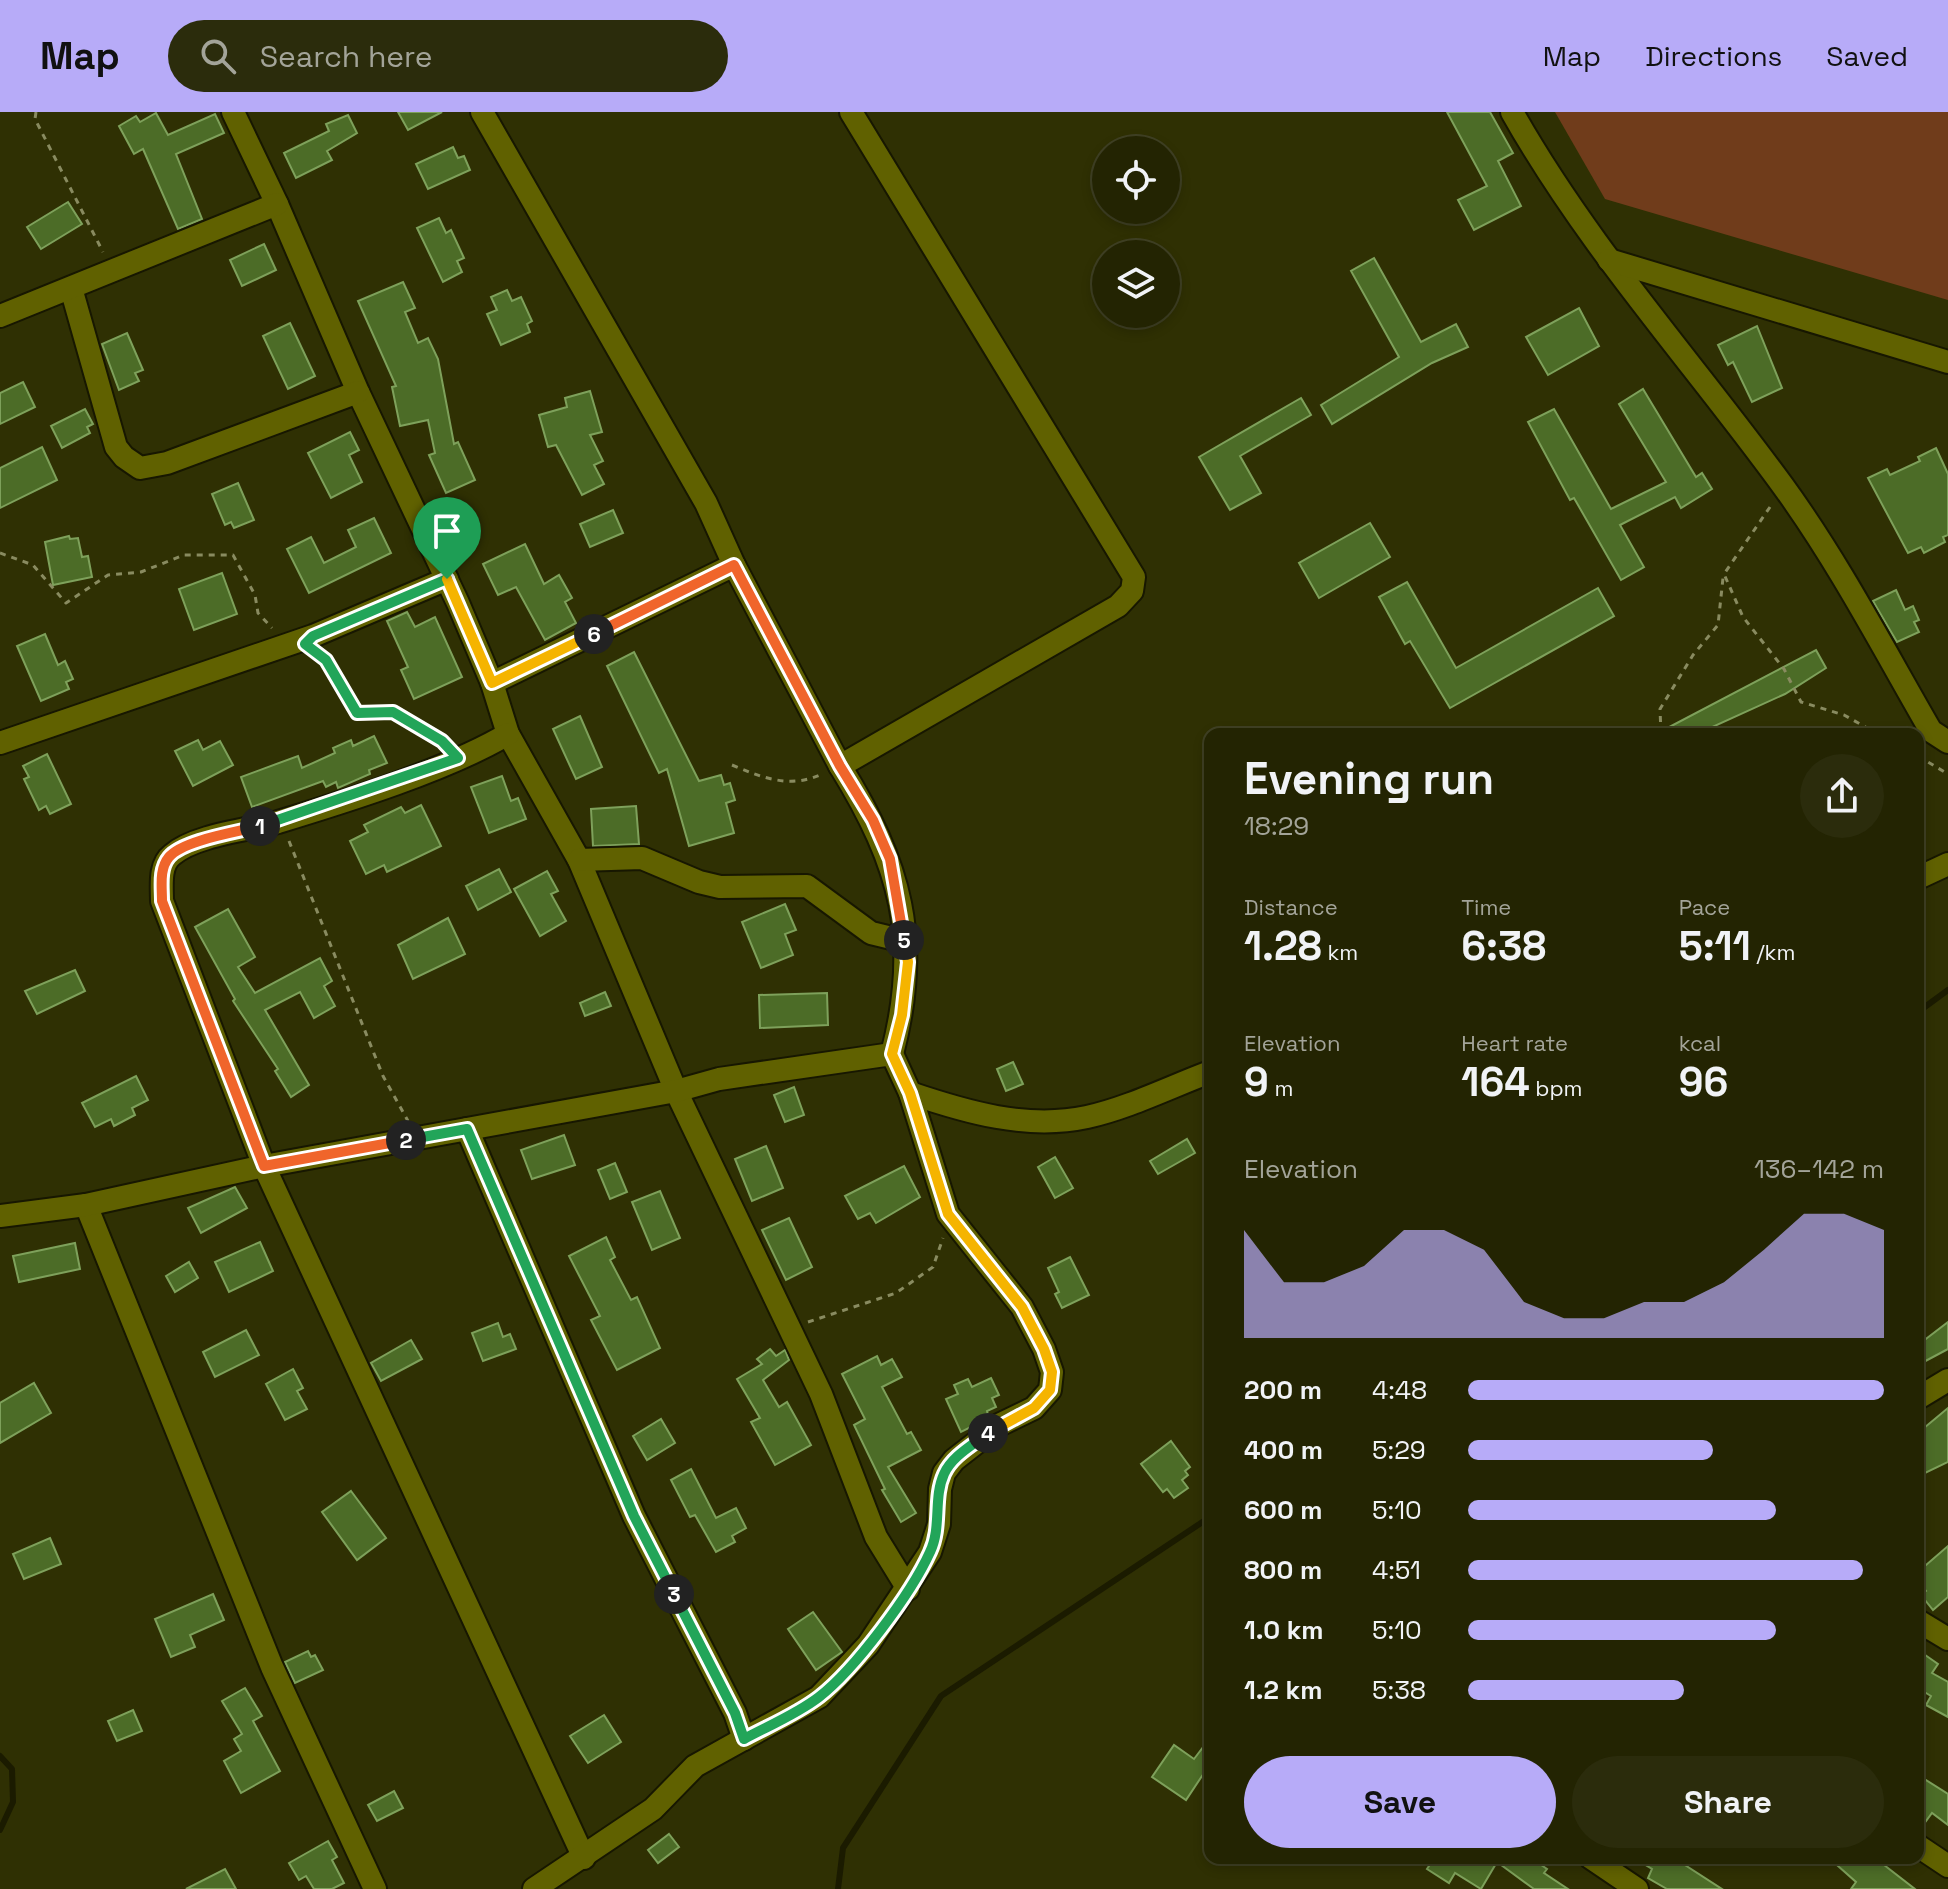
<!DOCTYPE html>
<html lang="en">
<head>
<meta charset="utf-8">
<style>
  :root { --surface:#232402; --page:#2b2c0c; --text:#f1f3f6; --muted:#a3a499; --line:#404124; --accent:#b7abf8 }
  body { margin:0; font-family:"Space Grotesk",sans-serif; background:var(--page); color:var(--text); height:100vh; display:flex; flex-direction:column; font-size:30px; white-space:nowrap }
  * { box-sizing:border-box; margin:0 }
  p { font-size:26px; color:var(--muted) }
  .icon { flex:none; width:44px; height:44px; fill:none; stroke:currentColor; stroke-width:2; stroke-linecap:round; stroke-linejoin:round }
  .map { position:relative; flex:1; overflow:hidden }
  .details { position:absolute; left:1204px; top:616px; width:720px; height:1136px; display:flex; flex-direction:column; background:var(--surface); border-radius:16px; box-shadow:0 4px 12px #0003,0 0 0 2px var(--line) }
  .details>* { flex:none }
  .tools { position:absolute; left:1092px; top:24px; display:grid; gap:16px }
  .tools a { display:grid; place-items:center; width:88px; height:88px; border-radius:50%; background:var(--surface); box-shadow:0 4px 12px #0003,0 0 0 2px var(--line); font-size:40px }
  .pin { position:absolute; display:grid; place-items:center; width:68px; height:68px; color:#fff; margin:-82px -34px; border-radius:50% 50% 50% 0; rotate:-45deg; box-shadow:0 0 8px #0007 }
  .pin .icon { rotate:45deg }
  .km { position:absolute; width:40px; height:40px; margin:-20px; border-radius:50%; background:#222; color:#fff; font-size:22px; line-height:40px; text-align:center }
  .round { display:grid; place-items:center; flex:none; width:84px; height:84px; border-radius:42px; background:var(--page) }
  .summary { display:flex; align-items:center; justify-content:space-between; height:136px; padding:0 40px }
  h1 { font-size:44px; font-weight:800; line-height:60px }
  .metrics { display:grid; grid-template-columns:repeat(3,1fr); gap:12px; height:136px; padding:8px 40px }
  .metrics div { display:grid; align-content:center }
  .metrics b { font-size:40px; font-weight:800 }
  .metrics small { font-size:22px; font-weight:400 }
  .metrics p { font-size:22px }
  .chart { height:224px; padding:16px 40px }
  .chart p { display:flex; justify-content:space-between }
  .chart svg { width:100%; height:144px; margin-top:8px; fill:var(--accent); opacity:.7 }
  .button { display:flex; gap:16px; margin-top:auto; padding:16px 40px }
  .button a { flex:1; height:92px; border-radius:48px; background:var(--accent); color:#111; font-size:32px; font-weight:800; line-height:92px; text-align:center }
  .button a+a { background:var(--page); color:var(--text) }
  ul { padding:0 40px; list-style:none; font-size:26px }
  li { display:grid; grid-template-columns:128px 96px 1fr; align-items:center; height:60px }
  li i { height:20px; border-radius:10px; background:var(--accent) }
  header { display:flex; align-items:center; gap:48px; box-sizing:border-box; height:112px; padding:0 40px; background:var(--accent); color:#111 }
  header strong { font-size:38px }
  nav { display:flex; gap:44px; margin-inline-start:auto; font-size:28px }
  .search { width:560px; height:72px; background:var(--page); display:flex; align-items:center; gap:20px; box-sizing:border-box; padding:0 28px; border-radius:44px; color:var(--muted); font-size:30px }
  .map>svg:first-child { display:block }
  .green { fill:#703c1b }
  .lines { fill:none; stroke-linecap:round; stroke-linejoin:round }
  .stream { stroke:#1b1b00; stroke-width:6 }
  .building { fill:#4c6c27; stroke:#7ea15b; stroke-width:2 }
  .street-casing { stroke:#171701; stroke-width:26 }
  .path { stroke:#898b60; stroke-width:3; stroke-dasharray:6 6; stroke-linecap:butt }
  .street { stroke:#606100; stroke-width:22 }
  .split-1-casing { stroke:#fff; stroke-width:16 }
  .split-2-casing { stroke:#fff; stroke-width:16 }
  .split-3-casing { stroke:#fff; stroke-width:16 }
  .split-4-casing { stroke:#fff; stroke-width:16 }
  .split-5-casing { stroke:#fff; stroke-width:16 }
  .split-6-casing { stroke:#fff; stroke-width:16 }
  .split-7-casing { stroke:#fff; stroke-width:16 }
  .split-1 { stroke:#22a559; stroke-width:10 }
  .split-2 { stroke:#f0652b; stroke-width:10 }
  .split-3 { stroke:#22a559; stroke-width:10 }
  .split-4 { stroke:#22a559; stroke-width:10 }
  .split-5 { stroke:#f5b400; stroke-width:10 }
  .split-6 { stroke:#f0652b; stroke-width:10 }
  .split-7 { stroke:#f5b400; stroke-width:10 }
</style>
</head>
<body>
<header>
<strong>Map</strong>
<div class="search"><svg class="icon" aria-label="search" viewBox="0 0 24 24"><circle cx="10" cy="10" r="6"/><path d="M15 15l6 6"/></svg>Search here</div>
<nav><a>Map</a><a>Directions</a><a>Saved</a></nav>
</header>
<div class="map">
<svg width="1948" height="1777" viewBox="0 0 1948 1777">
  <rect width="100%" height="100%" fill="#2f3003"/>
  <path class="green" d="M1555 0H1948V188L1605 87Z"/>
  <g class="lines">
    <g class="stream">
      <path d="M1918 900 1948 878"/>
      <path d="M0 1644 12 1657 13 1690 0 1718"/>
      <path d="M838 1777 843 1736 941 1584 1210 1405"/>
    </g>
  </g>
  <g class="building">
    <path d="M398 0H442L408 18Z"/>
    <path d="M1447 0H1490L1513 41 1498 49 1521 94 1474 118 1458 88 1487 74Z"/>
    <path d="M156 1 168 23 215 2 224 21 176 42 202 107 178 117 143 37 134 42 119 14 136 4 140 10Z"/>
    <path d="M348 3 357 21 327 39 332 48 296 66 284 41 329 19 326 12Z"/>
    <path d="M453 35 458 46 464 44 470 58 428 77 416 52Z"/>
    <path d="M68 90 82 112 41 137 27 115Z"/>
    <path d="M439 106 446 121 451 118 464 146 457 149 462 160 443 170 417 116Z"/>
    <path d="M264 132 276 158 242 174 230 148Z"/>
    <path d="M1374 146 1421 230 1456 212 1468 235 1432 251 1332 312 1321 293 1399 245 1351 159Z"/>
    <path d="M403 170 415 196 405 200 418 231 428 226 438 247 454 332 458 330 475 368 446 381 429 343 435 341 428 308 400 314 392 275 396 274 358 189Z"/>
    <path d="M507 178 512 189 521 185 532 209 527 212 530 220 501 233 487 202 497 198 491 185Z"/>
    <path d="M1579 196 1599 234 1548 263 1526 225Z"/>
    <path d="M290 211 315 264 288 277 263 224Z"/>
    <path d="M1757 214 1782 276 1752 290 1733 250 1728 253 1718 233Z"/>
    <path d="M127 221 143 258 135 261 139 269 119 278 102 232Z"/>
    <path d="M23 270 35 295 0 312V281Z"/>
    <path d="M1643 277 1696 365 1702 361 1712 377 1681 396 1675 385 1620 413 1644 455 1621 468 1574 386 1570 388 1528 310 1554 297 1611 397 1666 370 1619 292Z"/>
    <path d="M590 279 602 320 590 323 603 349 594 353 604 372 582 383 556 333 548 335 539 303 567 295 565 286Z"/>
    <path d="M1301 286 1311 303 1240 344 1261 381 1230 398 1199 345Z"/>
    <path d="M85 297 93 312 87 315 90 321 62 336 51 314Z"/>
    <path d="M350 320 359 338 349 343 362 370 331 386 308 341Z"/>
    <path d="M42 335 57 368 0 396V356Z"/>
    <path d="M1936 336 1948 362V423L1943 425 1945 430 1924 441 1921 435 1908 441 1868 366 1887 357 1890 363 1920 349 1918 345Z"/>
    <path d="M238 371 254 408 234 416 231 410 225 413 212 382Z"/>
    <path d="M613 398 623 421 590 435 580 412Z"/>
    <path d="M374 406 391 441 309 481 287 437 311 425 324 451 356 435 348 418Z"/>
    <path d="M1370 411 1390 445 1319 486 1299 451Z"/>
    <path d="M69 424 70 427 78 426 82 445 88 444 92 465 53 473 45 430Z"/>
    <path d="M525 432 544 472 559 463 572 486 565 490 576 511 545 528 516 475 498 483 483 452Z"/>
    <path d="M222 461 237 502 194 518 179 477Z"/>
    <path d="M1407 470 1456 556 1598 476 1614 504 1450 596 1410 529 1405 532 1379 485Z"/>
    <path d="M1896 478 1905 498 1913 494 1919 508 1914 510 1919 520 1897 530 1873 489Z"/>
    <path d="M407 500 415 515 435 505 462 565 414 587 401 558 408 555 387 509Z"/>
    <path d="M45 522 58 553 65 549 73 567 66 570 69 577 41 589 17 534Z"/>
    <path d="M1816 538 1826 556 1785 582 1697 622H1656Z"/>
    <path d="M634 540 699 669 721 663 724 673 730 671 735 688 726 691 734 721 689 734 667 657 659 661 607 554Z"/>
    <path d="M580 604 602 655 576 667 553 617Z"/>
    <path d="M374 624 387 651 369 658 370 662 338 676 336 670 326 675 323 669 252 695 241 665 298 644 302 656 335 641 333 636 351 628 353 634Z"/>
    <path d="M198 628 203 638 220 629 233 653 193 674 175 639Z"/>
    <path d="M47 642 71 692 50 702 46 694 39 698 24 667 29 665 23 654Z"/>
    <path d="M502 664 511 689 518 686 526 707 489 721 471 675Z"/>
    <path d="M421 693 441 734 387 760 384 753 366 762 350 729 368 720 364 713 401 695 405 701Z"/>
    <path d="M636 694 639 732 593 734 591 697Z"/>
    <path d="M499 757 511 780 478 798 466 774Z"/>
    <path d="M547 759 558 779 551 782 566 809 540 824 514 777Z"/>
    <path d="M785 792 796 818 785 822 793 843 761 856 742 810Z"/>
    <path d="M228 797 255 845 238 855 255 881 320 846 332 869 324 874 335 894 314 906 300 880 265 898 309 973 291 985 275 959 278 957 233 889 235 887 195 815Z"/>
    <path d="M448 806 465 842 413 867 398 833Z"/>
    <path d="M75 858 85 879 37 902 25 879Z"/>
    <path d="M605 880 611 894 585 904 580 891Z"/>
    <path d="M827 881 828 913 760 916 759 883Z"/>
    <path d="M1013 950 1023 972 1006 979 997 957Z"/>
    <path d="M136 964 148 988 132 996 135 1003 114 1014 111 1007 95 1015 82 991Z"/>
    <path d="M794 975 804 1003 785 1010 774 983Z"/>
    <path d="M564 1023 575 1053 532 1067 521 1038Z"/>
    <path d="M1187 1027 1195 1041 1158 1062 1150 1049Z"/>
    <path d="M766 1034 783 1076 752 1089 735 1047Z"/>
    <path d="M1055 1045 1073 1076 1055 1086 1038 1055Z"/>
    <path d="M615 1051 627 1080 610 1087 598 1058Z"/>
    <path d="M904 1054 920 1085 876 1111 870 1101 858 1107 845 1084Z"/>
    <path d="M235 1075 247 1096 201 1121 188 1096Z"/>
    <path d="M660 1079 680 1126 652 1138 632 1090Z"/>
    <path d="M789 1106 812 1155 786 1168 762 1118Z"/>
    <path d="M606 1125 615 1145 610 1148 631 1188 637 1185 660 1236 617 1258 591 1208 600 1204 569 1144Z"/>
    <path d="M260 1130 273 1159 229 1180 215 1150Z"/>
    <path d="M75 1131 80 1157 19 1170 13 1144Z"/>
    <path d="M1070 1145 1089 1183 1062 1196 1055 1182 1059 1180 1048 1156Z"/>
    <path d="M189 1150 198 1166 175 1180 166 1164Z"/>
    <path d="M1948 1210V1237L1918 1253V1233Z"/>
    <path d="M498 1211 503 1225 510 1222 516 1237 483 1249 472 1221Z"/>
    <path d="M246 1218 259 1243 215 1265 203 1240Z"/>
    <path d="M411 1228 422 1247 381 1269 371 1251Z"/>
    <path d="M770 1237 776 1244 785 1238 789 1248 763 1268 779 1295 787 1290 811 1333 775 1353 751 1310 760 1306 737 1267 762 1252 757 1247Z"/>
    <path d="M877 1244 881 1253 892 1247 902 1265 882 1275 907 1322 911 1320 921 1338 888 1355 916 1401 901 1410 882 1378 885 1377 854 1313 865 1307 842 1262Z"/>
    <path d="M293 1257 303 1276 297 1279 307 1297 285 1308 266 1272Z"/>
    <path d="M991 1266 999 1283 992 1286 996 1295 987 1299 988 1303 977 1312 961 1320 946 1287 958 1282 954 1273 968 1267 972 1275Z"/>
    <path d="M34 1271 51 1301 0 1331V1291Z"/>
    <path d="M1948 1296V1350L1923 1362 1918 1352V1321Z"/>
    <path d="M661 1307 675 1331 647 1348 633 1324Z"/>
    <path d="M1171 1329 1190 1355 1185 1359 1188 1363 1182 1368 1188 1376 1174 1386 1167 1377 1163 1380 1141 1352Z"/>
    <path d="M691 1357 716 1406 736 1396 746 1416 732 1424 735 1430 716 1440 695 1403 690 1405 671 1368Z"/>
    <path d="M351 1379 386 1426 357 1448 322 1400Z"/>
    <path d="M50 1426 61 1452 24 1467 13 1442Z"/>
    <path d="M1948 1434V1485L1933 1498 1921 1483 1926 1479 1918 1470V1460Z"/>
    <path d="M213 1482 224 1508 190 1523 195 1535 171 1545 155 1507Z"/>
    <path d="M813 1500 842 1540 816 1558 788 1517Z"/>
    <path d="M1918 1538 1938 1552 1932 1561 1948 1570V1605L1926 1593 1931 1584 1921 1578 1918 1583Z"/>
    <path d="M308 1539 311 1545 315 1543 323 1558 295 1571 285 1550Z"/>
    <path d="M245 1576 262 1604 253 1609 280 1659 241 1681 224 1649 241 1639 234 1627 242 1622 222 1589Z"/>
    <path d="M133 1598 142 1619 117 1629 108 1609Z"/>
    <path d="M604 1603 621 1630 588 1651 570 1624Z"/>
    <path d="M1210 1626V1652L1186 1688 1152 1665 1174 1633 1194 1647Z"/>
    <path d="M1918 1663 1948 1682V1713L1932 1701 1918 1720Z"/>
    <path d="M394 1679 403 1696 377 1709 368 1693Z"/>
    <path d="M669 1722 679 1735 658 1751 648 1738Z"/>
    <path d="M328 1729 337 1745 332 1748 344 1771 332 1777H314L306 1764 299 1768 289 1751Z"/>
    <path d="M1430 1746H1531L1547 1757 1544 1761 1568 1777H1534L1497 1750 1481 1777 1455 1761 1449 1771 1427 1757 1433 1748Z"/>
    <path d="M1634 1746H1674L1722 1777H1667L1648 1766 1652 1757Z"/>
    <path d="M1829 1746H1875L1915 1777H1851L1856 1770Z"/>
    <path d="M225 1757 236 1777H186Z"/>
  </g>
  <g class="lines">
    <defs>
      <g id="street">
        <path d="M233 0 277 92 358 280 458 491 492 571 508 622 579 748 676 979 821 1282 876 1425 908 1477"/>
        <path d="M482 0 706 391 734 453 840 654 1118 494 1132 479 1134 465 851 0"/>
        <path d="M1512 0C1588 135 1692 249 1783 374 1839 451 1883 536 1931 619L1948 630"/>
        <path d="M1609 148 1948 250"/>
        <path d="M71 176 116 335 124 345 140 356 167 351 358 280"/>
        <path d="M0 204 277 92"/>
        <path d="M492 571 734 453"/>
        <path d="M508 622C447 658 347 689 278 710 248 718 195 723 172 743 159 753 162 774 162 789L264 1054 584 1746"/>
        <path d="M0 631 313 524 447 467"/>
        <path d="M840 654C901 753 922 827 892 942"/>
        <path d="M579 748 642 746 699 770 720 775 807 774 871 821 904 829"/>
        <path d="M1918 766 1948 752"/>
        <path d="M910 981C966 1000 1027 1018 1087 1005 1128 996 1170 975 1210 960"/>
        <path d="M467 1017 634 1404 735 1601 744 1627"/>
        <path d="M86 1093 272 1555 375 1777"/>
        <path d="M0 1104 86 1093 264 1054 676 979 719 967 892 942 910 981 948 1102 1022 1195 1044 1237 1052 1260 1050 1278 1034 1296 999 1313 954 1348 944 1361 940 1377 939 1412 930 1440 868 1533 819 1585 695 1654 653 1697 534 1777"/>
        <path d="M1918 1286 1948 1268"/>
        <path d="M1918 1509 1948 1527"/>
        <path d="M1918 1734 1948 1754"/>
        <path d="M1591 1746 1637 1777"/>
      </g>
    </defs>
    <use href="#street" class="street-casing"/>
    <g class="path">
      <path d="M36 0 35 7 103 140"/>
      <path d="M1770 395 1724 462 1743 505 1784 557 1801 590 1844 603 1878 622"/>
      <path d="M0 441 33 453 66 491 108 463 141 460 184 443H233L255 483 258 501 272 516"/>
      <path d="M319 544 334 560 357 601 393 600 443 631"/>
      <path d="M1661 622 1660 597 1693 543 1718 513 1723 466"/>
      <path d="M1918 644 1948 662"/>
      <path d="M732 653C763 666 790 677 822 662"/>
      <path d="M289 729 383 964 408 1009"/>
      <path d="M808 1210 896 1181 933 1155 943 1126"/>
    </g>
    <use href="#street" class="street"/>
  </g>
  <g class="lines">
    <defs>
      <path id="split-1" d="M260 714 458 646 442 629 393 600 357 601 326 548 305 532 313 524 447 467"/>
      <path id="split-2" d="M260 714C238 720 183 728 169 745 159 757 162 774 162 789L264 1054 406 1028"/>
      <path id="split-3" d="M406 1028 467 1017 634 1404 674 1482"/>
      <path id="split-4" d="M674 1482 735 1601 744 1627C768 1614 797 1602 819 1585 855 1557 911 1482 930 1440 942 1415 933 1386 944 1362 952 1344 973 1333 988 1321"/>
      <path id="split-5" d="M904 828 908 850 902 903 892 942 910 981 948 1102 1022 1195 1044 1237 1052 1260 1050 1278 1034 1296 988 1321"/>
      <path id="split-6" d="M594 522 734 453 840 654 873 708 890 747 904 828"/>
      <path id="split-7" d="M447 467 492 571 594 522"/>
    </defs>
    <use href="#split-1" class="split-1-casing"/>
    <use href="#split-2" class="split-2-casing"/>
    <use href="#split-3" class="split-3-casing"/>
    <use href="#split-4" class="split-4-casing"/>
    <use href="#split-5" class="split-5-casing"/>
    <use href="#split-6" class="split-6-casing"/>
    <use href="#split-7" class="split-7-casing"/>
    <use href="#split-1" class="split-1"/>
    <use href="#split-2" class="split-2"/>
    <use href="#split-3" class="split-3"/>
    <use href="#split-4" class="split-4"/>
    <use href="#split-5" class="split-5"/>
    <use href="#split-6" class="split-6"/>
    <use href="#split-7" class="split-7"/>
  </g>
</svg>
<div class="tools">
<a><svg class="icon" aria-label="locate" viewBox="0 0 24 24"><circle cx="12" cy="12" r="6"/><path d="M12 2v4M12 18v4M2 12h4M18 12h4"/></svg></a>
<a><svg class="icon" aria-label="layers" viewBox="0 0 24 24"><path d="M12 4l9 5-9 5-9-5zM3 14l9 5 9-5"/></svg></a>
</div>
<div class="pin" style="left:447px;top:467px;background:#1e9e55"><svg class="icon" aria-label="arrive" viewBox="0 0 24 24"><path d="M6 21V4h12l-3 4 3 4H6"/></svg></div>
<b class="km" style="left:260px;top:714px">1</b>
<b class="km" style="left:406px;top:1028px">2</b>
<b class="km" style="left:674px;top:1482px">3</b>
<b class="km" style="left:988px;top:1321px">4</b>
<b class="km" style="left:904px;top:828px">5</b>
<b class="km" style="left:594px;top:522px">6</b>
<section class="details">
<div class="summary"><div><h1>Evening run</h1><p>18:29</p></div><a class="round"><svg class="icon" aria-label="share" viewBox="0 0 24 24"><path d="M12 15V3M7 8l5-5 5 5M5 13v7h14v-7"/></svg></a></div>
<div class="metrics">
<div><p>Distance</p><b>1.28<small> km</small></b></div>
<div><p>Time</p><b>6:38</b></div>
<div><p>Pace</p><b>5:11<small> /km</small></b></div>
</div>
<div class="metrics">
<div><p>Elevation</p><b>9<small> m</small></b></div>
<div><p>Heart rate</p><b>164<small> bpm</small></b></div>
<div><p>kcal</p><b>96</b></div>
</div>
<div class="chart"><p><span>Elevation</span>136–142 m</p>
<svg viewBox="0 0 160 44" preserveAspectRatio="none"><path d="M0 44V11L10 27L20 27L30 22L40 11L50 11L60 17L70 33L80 38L90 38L100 33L110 33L120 27L130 17L140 6L150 6L160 11V44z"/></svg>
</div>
<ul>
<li><b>200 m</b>4:48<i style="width:100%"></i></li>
<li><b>400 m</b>5:29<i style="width:59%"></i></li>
<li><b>600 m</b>5:10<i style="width:74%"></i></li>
<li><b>800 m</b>4:51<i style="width:95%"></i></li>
<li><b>1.0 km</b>5:10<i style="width:74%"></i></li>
<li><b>1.2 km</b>5:38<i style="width:52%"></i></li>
</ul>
<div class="button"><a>Save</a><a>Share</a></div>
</section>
</div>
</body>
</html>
